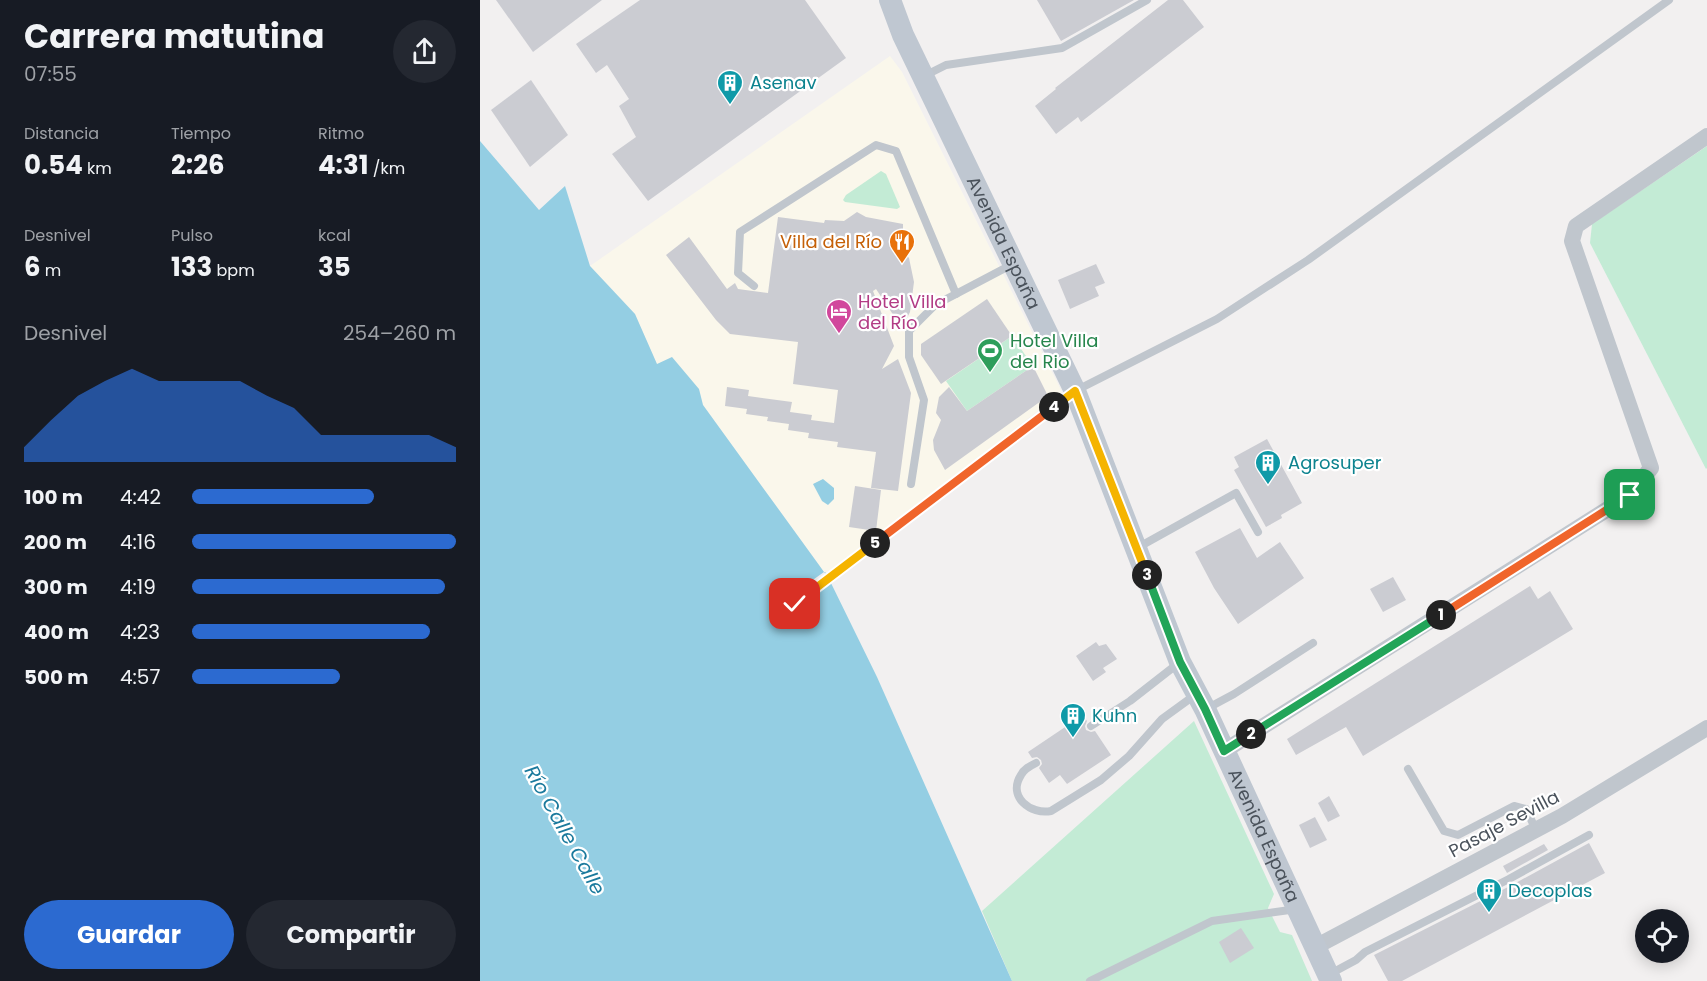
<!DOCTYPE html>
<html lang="es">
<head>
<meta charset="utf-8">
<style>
  :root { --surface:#171b24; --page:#242831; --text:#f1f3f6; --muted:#9ea1a6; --accent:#2c6ad0 }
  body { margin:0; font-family:Poppins,sans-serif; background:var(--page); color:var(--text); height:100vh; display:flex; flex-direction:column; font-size:22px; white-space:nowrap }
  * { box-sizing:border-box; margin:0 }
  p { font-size:20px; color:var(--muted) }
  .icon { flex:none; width:33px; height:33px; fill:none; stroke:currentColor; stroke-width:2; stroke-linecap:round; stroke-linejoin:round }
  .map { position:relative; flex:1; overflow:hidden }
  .panel { display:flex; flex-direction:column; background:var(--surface); width:480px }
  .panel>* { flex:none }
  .fabs { position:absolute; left:1155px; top:909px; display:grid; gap:12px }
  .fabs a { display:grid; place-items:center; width:54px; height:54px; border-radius:50%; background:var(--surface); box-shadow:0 3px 15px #0003; font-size:30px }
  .pin { position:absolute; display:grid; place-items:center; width:51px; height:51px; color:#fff; margin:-26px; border-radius:12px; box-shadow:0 3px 9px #0006 }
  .km { position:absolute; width:30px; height:30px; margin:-15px; border-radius:50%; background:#222; color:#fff; font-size:16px; line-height:30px; text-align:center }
  .round { display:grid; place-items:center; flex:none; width:63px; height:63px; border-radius:32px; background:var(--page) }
  .overview { display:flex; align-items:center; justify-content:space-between; height:102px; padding:0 24px }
  h1 { font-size:33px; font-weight:700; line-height:45px }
  .figures { display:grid; grid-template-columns:repeat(3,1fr); gap:9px; height:102px; padding:6px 24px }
  .figures div { display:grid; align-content:center }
  .figures b { font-size:26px; font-weight:700 }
  .figures small { font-size:16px; font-weight:400 }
  .figures p { font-size:16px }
  .chart { height:168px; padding:12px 24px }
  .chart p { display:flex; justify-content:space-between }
  .chart svg { width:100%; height:108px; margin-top:6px; fill:var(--accent); opacity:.7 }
  .primary-button { display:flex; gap:12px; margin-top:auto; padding:12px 24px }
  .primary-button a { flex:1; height:69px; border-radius:36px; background:var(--accent); color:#fff; font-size:24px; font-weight:700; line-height:69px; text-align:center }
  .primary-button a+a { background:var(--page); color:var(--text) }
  ul { padding:0 24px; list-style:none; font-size:20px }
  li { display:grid; grid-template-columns:96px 72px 1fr; align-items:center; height:45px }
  li i { height:15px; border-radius:8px; background:var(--accent) }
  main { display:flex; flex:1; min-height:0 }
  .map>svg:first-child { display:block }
  .commercial { fill:#faf7eb }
  .green { fill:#c3ebd5 }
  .water { fill:#94cee3 }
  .pier { fill:#f2f0f0 }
  .building { fill:#cbccd2 }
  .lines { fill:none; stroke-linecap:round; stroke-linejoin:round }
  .service { stroke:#c0c6cd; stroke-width:8 }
  .minor { stroke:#c0c6cd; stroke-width:16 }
  .secondary { stroke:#bfc7d1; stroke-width:22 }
  .split-1-casing { stroke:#fff; stroke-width:12 }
  .split-2-casing { stroke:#fff; stroke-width:12 }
  .split-3-casing { stroke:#fff; stroke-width:12 }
  .split-4-casing { stroke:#fff; stroke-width:12 }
  .split-5-casing { stroke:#fff; stroke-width:12 }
  .split-6-casing { stroke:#fff; stroke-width:12 }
  .split-1 { stroke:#f0652b; stroke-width:8 }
  .split-2 { stroke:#22a559; stroke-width:8 }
  .split-3 { stroke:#22a559; stroke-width:8 }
  .split-4 { stroke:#f5b400; stroke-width:8 }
  .split-5 { stroke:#f0652b; stroke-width:8 }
  .split-6 { stroke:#f5b400; stroke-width:8 }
  .labels { text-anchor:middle; stroke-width:4.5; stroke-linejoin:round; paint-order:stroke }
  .culture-label { font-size:18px; fill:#0d838f; stroke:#fff; text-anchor:start }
  .food-label { font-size:18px; fill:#c56008; stroke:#fff; text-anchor:end }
  .street-label { font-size:18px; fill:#4a525b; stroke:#fff }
  .hotel-label { font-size:18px; fill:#b23c85; stroke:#fff; text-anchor:start }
  .leisure-label { font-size:18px; fill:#27864d; stroke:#fff; text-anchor:start }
  .water-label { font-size:20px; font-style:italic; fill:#1b7a9d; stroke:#fff }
</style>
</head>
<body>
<main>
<section class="panel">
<div class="overview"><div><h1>Carrera matutina</h1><p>07:55</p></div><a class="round"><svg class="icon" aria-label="share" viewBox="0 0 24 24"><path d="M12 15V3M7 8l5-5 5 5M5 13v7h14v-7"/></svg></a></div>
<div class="figures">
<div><p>Distancia</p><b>0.54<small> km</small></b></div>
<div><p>Tiempo</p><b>2:26</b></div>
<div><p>Ritmo</p><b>4:31<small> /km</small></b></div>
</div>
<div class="figures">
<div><p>Desnivel</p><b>6<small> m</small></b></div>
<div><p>Pulso</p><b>133<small> bpm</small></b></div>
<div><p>kcal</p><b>35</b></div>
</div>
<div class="chart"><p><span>Desnivel</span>254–260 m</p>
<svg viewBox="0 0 160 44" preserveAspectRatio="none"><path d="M0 44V38L10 27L20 17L30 11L40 6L50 11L60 11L70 11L80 11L90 17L100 22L110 33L120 33L130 33L140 33L150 33L160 38V44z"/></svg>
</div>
<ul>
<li><b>100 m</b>4:42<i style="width:69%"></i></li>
<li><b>200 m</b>4:16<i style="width:100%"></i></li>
<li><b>300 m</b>4:19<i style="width:96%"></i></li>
<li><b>400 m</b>4:23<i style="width:90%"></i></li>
<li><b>500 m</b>4:57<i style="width:56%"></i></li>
</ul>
<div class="primary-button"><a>Guardar</a><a>Compartir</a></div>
</section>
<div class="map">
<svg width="1227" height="981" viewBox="0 0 1227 981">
  <rect width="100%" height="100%" fill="#f2f0f0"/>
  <path class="commercial" d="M410 56 422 72 582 392 349 574 344 572 339 565 223 405 219 389 177 365 155 314 110 266Z"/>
  <g class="green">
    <path d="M1227 146V468L1226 469 1110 243 1112 224Z"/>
    <path d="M401 171 406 174 420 207 417 209 365 202 363 200 366 195Z"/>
    <path d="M532 336 553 366 487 411 466 381Z"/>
    <path d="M714 721 794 894 788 908 800 932 812 935 832 981H532L502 911Z"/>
  </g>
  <g class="water">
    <path d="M0 141 59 210 85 186 110 266 155 314 177 364 192 357 219 389 223 405 339 565 344 572 349 574V579L397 677 532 981H0Z"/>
    <path d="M343 479 354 488V499L348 505 342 501 333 484Z"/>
  </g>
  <path class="pier" d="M344 572 349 578 308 603 309 606 303 610 299 604Z"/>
  <g class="building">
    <path d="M16 0H122L53 52Z"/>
    <path d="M160 0H325L366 58 168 201 132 154 156 137 139 106 149 99 127 65 116 73 96 44Z"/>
    <path d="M557 0H654L581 41Z"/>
    <path d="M688 0H703L724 27 601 122 598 117 576 134 555 106 576 89 575 88Z"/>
    <path d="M51 80 88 135 50 167 11 110Z"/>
    <path d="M377 212 386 217 423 224V251L429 258 434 282 430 312 422 328 396 289 393 291 414 346 402 369 418 359 431 393 418 491 391 488 396 452 357 447 358 442 328 438 329 433 308 430 309 424 287 421 288 417 266 414 267 409 245 406 247 387 269 390 268 396 312 402 310 412 332 415 331 420 354 423 358 390 313 384 318 342 250 334 236 320 186 255 209 237 247 289 255 283 258 289 288 293 298 217 344 223 345 220 364 221Z"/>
    <path d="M616 264 625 283 615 287 619 296 590 309 578 280Z"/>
    <path d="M507 299 532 336 461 384 441 355V344Z"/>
    <path d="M553 366 568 396 465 470 454 450 453 440 461 420 456 413 459 397 469 387 487 411Z"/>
    <path d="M787 439 822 503 801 515 802 518 786 527 754 470 759 467 754 457Z"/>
    <path d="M375 486 401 490 396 531 369 527Z"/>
    <path d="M760 528 777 558 800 542 824 578 758 624 734 588 715 552Z"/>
    <path d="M913 577 926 600 903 612 890 589Z"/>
    <path d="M1050 586 1058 599 1070 591 1093 629 883 756 866 727 816 755 807 739Z"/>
    <path d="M616 642 619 646 626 644 637 659 623 668 626 672 613 681 596 656Z"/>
    <path d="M603 715 607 721 605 726 606 730 611 732 615 731 631 755 587 784 580 775 569 783 559 768 562 764 561 760 557 757 552 758 548 752Z"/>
    <path d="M849 796 860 816 848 822 838 803Z"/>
    <path d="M835 817 847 840 830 848 819 825Z"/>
    <path d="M1109 843 1125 873 922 981H908L894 955 1032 885Z"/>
    <path d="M1064 844 1068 850 1027 873 1023 866Z"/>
    <path d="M761 928 774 948 750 963 739 942Z"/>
  </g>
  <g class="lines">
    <g class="service">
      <path d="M444 76 466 65 582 48 667 0"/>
      <path d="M274 286 258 273 260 232 396 145 416 151 476 294"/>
      <path d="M431 484 444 400 429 357V331L455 305 531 265"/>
      <path d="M657 548 756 493 778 532"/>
      <path d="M315 604 595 391 737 319 828 260 1189 0"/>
      <path d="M726 709 754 694 833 643"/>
      <path d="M611 726 650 701 700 662"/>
      <path d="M556 763C550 766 544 769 541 775 527 797 551 815 571 811L621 780 649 756 682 719 715 695"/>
      <path d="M928 769 964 831 978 835 1034 806 1046 809 1056 830"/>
      <path d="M848 975 876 960 885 952 1029 879 1109 835"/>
      <path d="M610 981 732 921 817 909"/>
    </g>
    <g class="minor">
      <path d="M744 751 1150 495 1171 468 1092 241 1096 226 1227 136"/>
      <path d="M835 947 1082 816 1227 728"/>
    </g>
    <path class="secondary" id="s1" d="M410 0 423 35 595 391 700 662 725 709 851 981"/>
  </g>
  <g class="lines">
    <defs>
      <path id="split-1" d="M961 615 1150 495"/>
      <path id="split-2" d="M771 734 961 615"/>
      <path id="split-3" d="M667 575 700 662 725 709 744 751 771 734"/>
      <path id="split-4" d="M574 407 595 391 667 575"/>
      <path id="split-5" d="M395 543 574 407"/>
      <path id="split-6" d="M315 604 395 543"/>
    </defs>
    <use href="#split-1" class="split-1-casing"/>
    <use href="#split-2" class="split-2-casing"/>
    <use href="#split-3" class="split-3-casing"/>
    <use href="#split-4" class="split-4-casing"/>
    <use href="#split-5" class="split-5-casing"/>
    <use href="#split-6" class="split-6-casing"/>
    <use href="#split-1" class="split-1"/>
    <use href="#split-2" class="split-2"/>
    <use href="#split-3" class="split-3"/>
    <use href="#split-4" class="split-4"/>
    <use href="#split-5" class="split-5"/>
    <use href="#split-6" class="split-6"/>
  </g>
  <defs>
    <symbol id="building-pin" viewBox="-11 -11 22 30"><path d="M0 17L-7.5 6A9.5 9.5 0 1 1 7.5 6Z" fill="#0f9aa8" stroke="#fff"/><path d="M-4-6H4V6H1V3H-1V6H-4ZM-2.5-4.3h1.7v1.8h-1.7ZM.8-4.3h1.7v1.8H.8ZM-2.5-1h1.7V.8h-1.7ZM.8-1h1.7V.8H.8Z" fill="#fff"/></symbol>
    <symbol id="restaurant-pin" viewBox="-11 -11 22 30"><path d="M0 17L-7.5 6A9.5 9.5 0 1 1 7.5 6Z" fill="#e8710a" stroke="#fff"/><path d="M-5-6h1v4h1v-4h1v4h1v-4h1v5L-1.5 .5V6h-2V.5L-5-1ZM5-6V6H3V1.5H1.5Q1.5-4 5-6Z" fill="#fff"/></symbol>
    <symbol id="hotel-pin" viewBox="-11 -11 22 30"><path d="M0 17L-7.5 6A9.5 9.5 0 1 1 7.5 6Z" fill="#d1479c" stroke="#fff"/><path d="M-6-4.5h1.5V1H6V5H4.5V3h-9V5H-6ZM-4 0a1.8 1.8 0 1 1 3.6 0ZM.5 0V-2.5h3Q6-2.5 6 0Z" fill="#fff"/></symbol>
    <symbol id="stadium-pin" viewBox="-11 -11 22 30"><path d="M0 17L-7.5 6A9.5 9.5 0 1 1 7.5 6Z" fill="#2e9e5b" stroke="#fff"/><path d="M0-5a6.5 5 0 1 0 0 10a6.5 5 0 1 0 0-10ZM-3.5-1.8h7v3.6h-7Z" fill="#fff"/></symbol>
  </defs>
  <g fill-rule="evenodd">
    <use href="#building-pin" x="235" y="68" width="30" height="40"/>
    <use href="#restaurant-pin" x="407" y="227" width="30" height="40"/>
    <use href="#hotel-pin" x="344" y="297" width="30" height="40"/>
    <use href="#stadium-pin" x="495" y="336" width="30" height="40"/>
    <use href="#building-pin" x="773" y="448" width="30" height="40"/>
    <use href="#building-pin" x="578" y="701" width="30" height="40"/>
    <use href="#building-pin" x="994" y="876" width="30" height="40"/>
  </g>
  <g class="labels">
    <g class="culture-label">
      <text x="270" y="89">Asenav</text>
      <text x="808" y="469">Agrosuper</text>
      <text x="612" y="722">Kuhn</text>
      <text x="1028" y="897">Decoplas</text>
    </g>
    <g class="food-label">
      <text x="402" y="248">Villa del Río</text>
    </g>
    <g class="street-label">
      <text dy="6" stroke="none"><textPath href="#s1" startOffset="268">Avenida España</textPath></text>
      <text transform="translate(1024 824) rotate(-28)" y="6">Pasaje Sevilla</text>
      <text dy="6" stroke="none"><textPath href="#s1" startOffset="916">Avenida España</textPath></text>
    </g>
    <g class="hotel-label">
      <text x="378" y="308">Hotel Villa<tspan x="378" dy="21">del Río</tspan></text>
    </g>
    <g class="leisure-label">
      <text x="530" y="347">Hotel Villa<tspan x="530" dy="21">del Rio</tspan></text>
    </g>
    <g class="water-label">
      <text transform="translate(85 830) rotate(61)" y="7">Río Calle Calle</text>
    </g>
  </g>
</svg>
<div class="fabs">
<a><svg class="icon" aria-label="locate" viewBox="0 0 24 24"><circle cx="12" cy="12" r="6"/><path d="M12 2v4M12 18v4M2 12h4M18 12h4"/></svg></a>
</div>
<div class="pin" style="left:1150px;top:495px;background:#1e9e55"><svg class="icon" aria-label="arrive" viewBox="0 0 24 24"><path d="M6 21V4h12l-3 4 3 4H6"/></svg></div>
<div class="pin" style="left:315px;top:604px;background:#d93025"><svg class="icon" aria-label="check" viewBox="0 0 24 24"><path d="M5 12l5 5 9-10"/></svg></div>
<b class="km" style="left:961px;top:615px">1</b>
<b class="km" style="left:771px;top:734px">2</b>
<b class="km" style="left:667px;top:575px">3</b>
<b class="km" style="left:574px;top:407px">4</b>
<b class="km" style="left:395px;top:543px">5</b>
</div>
</main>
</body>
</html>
